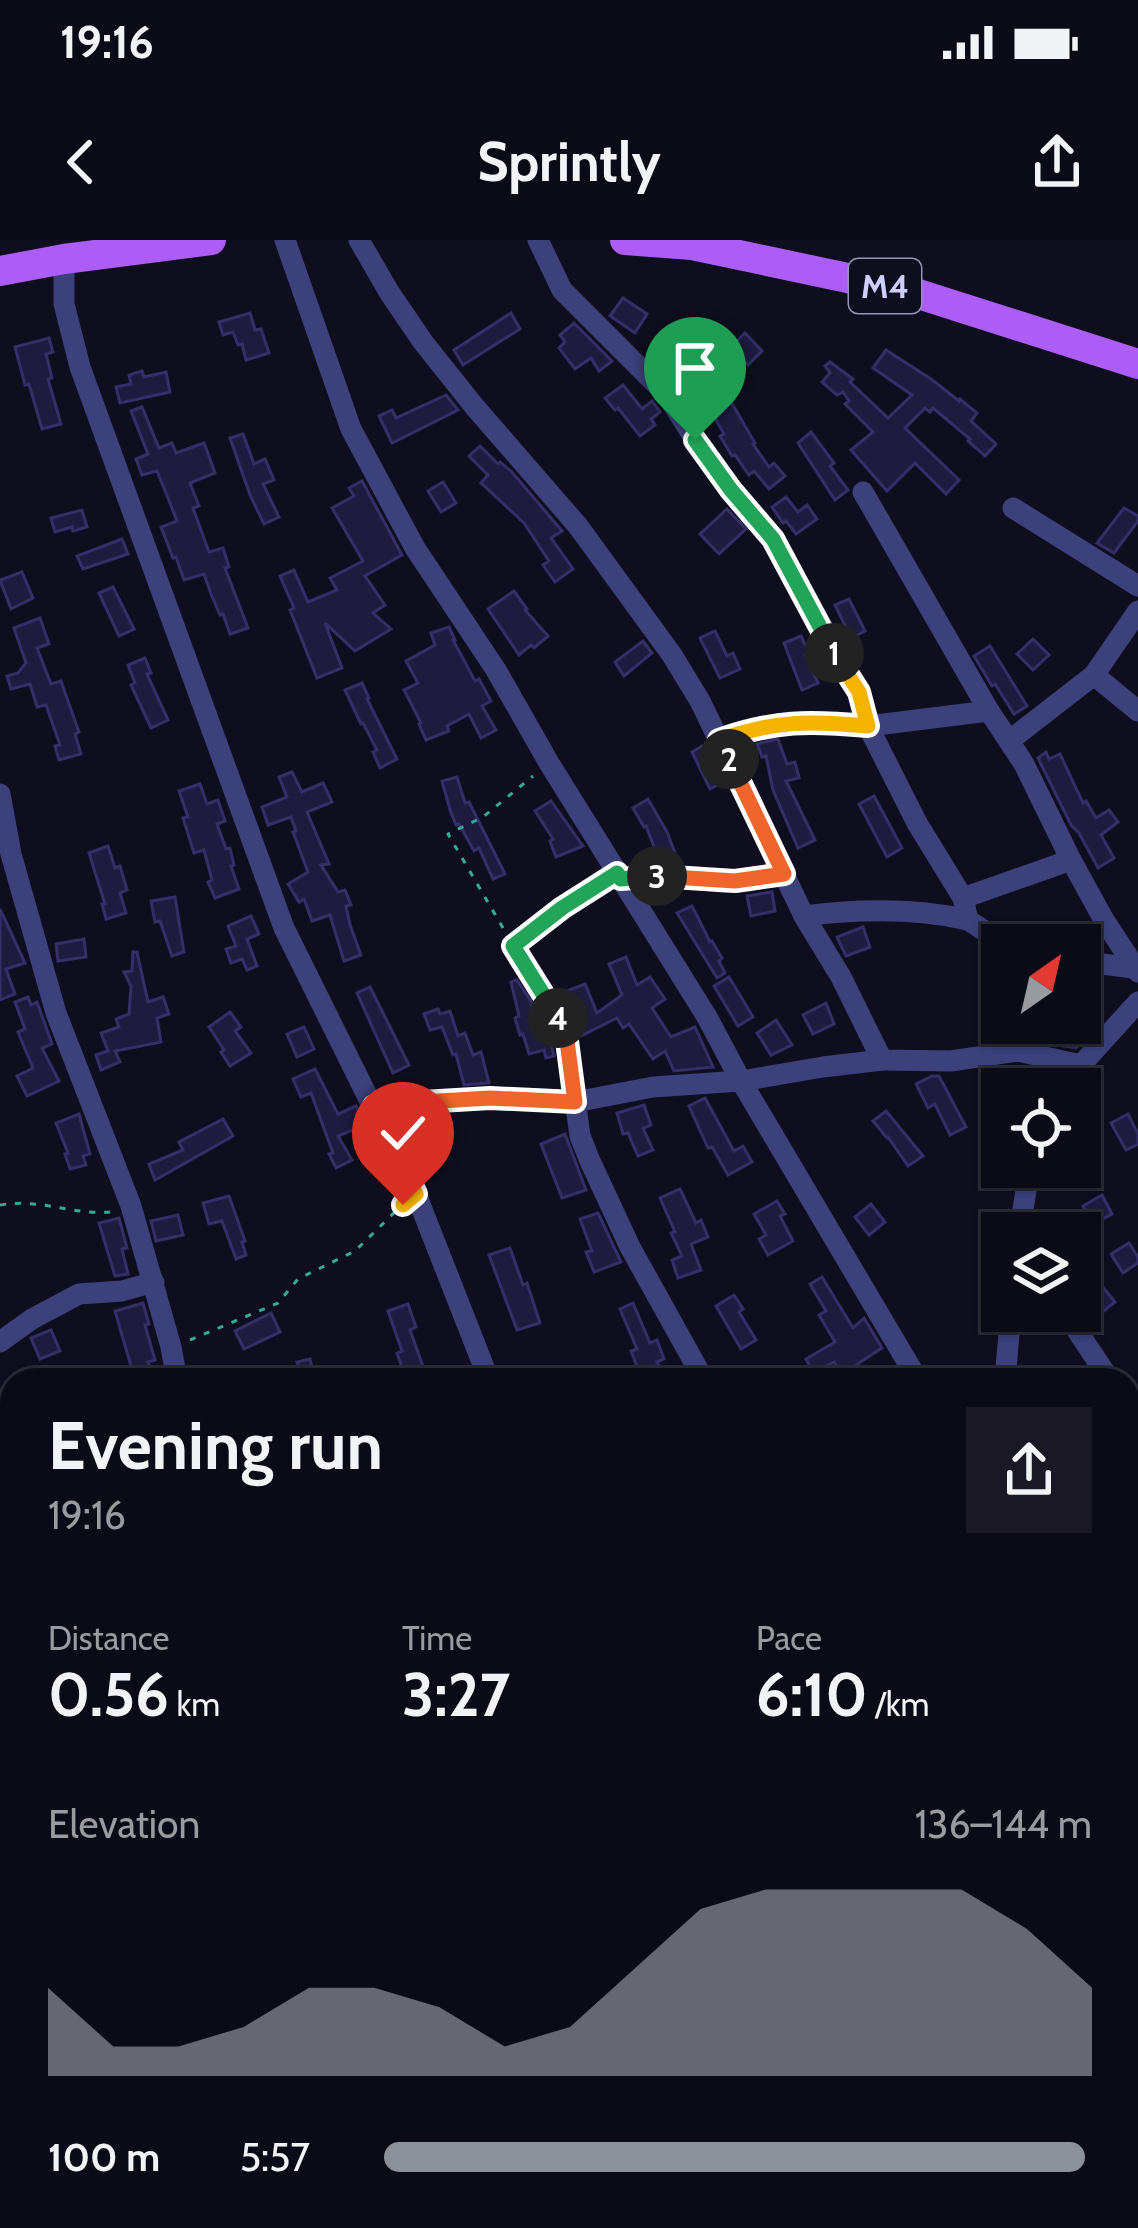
<!DOCTYPE html>
<html lang="en">
<head>
<meta charset="utf-8">
<style>
  :root { --surface:#0b0a17; --page:#191824; --text:#f1f3f6; --muted:#9a9aa1; --line:#2b2b36; --accent:#8c9099 }
  body { margin:0; font-family:Cabin,sans-serif; background:var(--page); color:var(--text); height:100vh; display:flex; flex-direction:column; font-size:45px; white-space:nowrap }
  * { box-sizing:border-box; margin:0 }
  p { font-size:39px; color:var(--muted) }
  .icon { flex:none; width:66px; height:66px; fill:none; stroke:currentColor; stroke-width:2; stroke-linecap:round; stroke-linejoin:round }
  .map { position:relative; flex:1; overflow:hidden }
  .side { position:absolute; left:0px; top:1128px; width:1140px; height:861px; display:flex; flex-direction:column; background:var(--surface); border-radius:36px 36px 0 0; box-shadow:0 3px 9px #0004,0 0 0 3px var(--line) }
  .side>* { flex:none }
  .needle { width:78px; rotate:34deg }
  .buttons { position:absolute; left:981px; top:684px; display:grid; gap:24px }
  .buttons a { display:grid; place-items:center; width:120px; height:120px; border-radius:0px; background:var(--surface); box-shadow:0 3px 9px #0004,0 0 0 3px var(--line); font-size:60px }
  .pin { position:absolute; display:grid; place-items:center; width:102px; height:102px; color:#fff; margin:-123px -51px; border-radius:50% 50% 50% 0; rotate:-45deg; box-shadow:0 0 12px #0007 }
  .pin .icon { rotate:45deg }
  .km { position:absolute; width:60px; height:60px; margin:-30px; border-radius:50%; background:#222; color:#fff; font-size:33px; line-height:60px; text-align:center }
  .round { display:grid; place-items:center; flex:none; width:126px; height:126px; border-radius:0px; background:var(--page) }
  .summary { display:flex; align-items:center; justify-content:space-between; height:204px; padding:0 48px }
  h1 { font-size:66px; font-weight:700; line-height:90px }
  .figures { display:grid; grid-template-columns:repeat(3,1fr); gap:18px; height:204px; padding:12px 48px }
  .figures div { display:grid; align-content:center }
  .figures b { font-size:60px; font-weight:700 }
  .figures small { font-size:33px; font-weight:400 }
  .figures p { font-size:33px }
  .chart { height:336px; padding:24px 48px }
  .chart p { display:flex; justify-content:space-between }
  .chart svg { width:100%; height:216px; margin-top:12px; fill:var(--accent); opacity:.7 }
  ul { padding:0 48px; list-style:none; font-size:39px }
  li { display:grid; grid-template-columns:192px 144px 1fr; align-items:center; height:90px }
  li i { height:30px; border-radius:15px; background:var(--accent) }
  .status { display:flex; justify-content:space-between; align-items:center; height:84px; padding:0 60px; background:var(--surface); direction:ltr }
  .status svg { height:33px; fill:currentColor }
  header { display:flex; justify-content:space-between; align-items:center; height:156px; padding:0 48px; background:var(--surface); font-size:54px; font-weight:700 }
  .map>svg:first-child { display:block }
  .building { fill:#1e1b3f; stroke:#342f69; stroke-width:3 }
  .lines { fill:none; stroke-linecap:round; stroke-linejoin:round }
  .path { stroke:#35aa96; stroke-width:3; stroke-dasharray:6 9; stroke-linecap:butt }
  .minor { stroke:#3c417b; stroke-width:21 }
  .primary { stroke:#ab5df5; stroke-width:30 }
  .split-1-casing { stroke:#fff; stroke-width:24 }
  .split-2-casing { stroke:#fff; stroke-width:24 }
  .split-3-casing { stroke:#fff; stroke-width:24 }
  .split-4-casing { stroke:#fff; stroke-width:24 }
  .split-5-casing { stroke:#fff; stroke-width:24 }
  .split-6-casing { stroke:#fff; stroke-width:24 }
  .split-1 { stroke:#22a559; stroke-width:15 }
  .split-2 { stroke:#f5b400; stroke-width:15 }
  .split-3 { stroke:#f0652b; stroke-width:15 }
  .split-4 { stroke:#22a559; stroke-width:15 }
  .split-5 { stroke:#f0652b; stroke-width:15 }
  .split-6 { stroke:#f5b400; stroke-width:15 }
  .labels { text-anchor:middle; stroke-width:9; stroke-linejoin:round; paint-order:stroke }
  .shield { fill:#0f0e1f; stroke:#9595ba; stroke-width:3 }
  .shield-label { font-size:33px; font-weight:bold; fill:#cfcffc }
</style>
</head>
<body>
<div class="status"><b>19:16</b><svg viewBox="0 0 49 12"><path d="M0 12V9h3v3zM5 12V6h3v6zM10 12V3h3v9zM15 12V0h3v12zM26 1h20v11H26zM47 4h2v5h-2z"/></svg></div>
<header><svg class="icon" aria-label="back" viewBox="0 0 24 24"><path d="M15 5l-7 7 7 7"/></svg>Sprintly<svg class="icon" aria-label="share" viewBox="0 0 24 24"><path d="M12 15V3M7 8l5-5 5 5M5 13v7h14v-7"/></svg></header>
<div class="map">
<svg width="1138" height="1988" viewBox="0 0 1138 1988">
  <rect width="100%" height="100%" fill="#0f0e1f"/>
  <g class="building">
    <path d="M623 58 647 74 635 93 610 76Z"/>
    <path d="M250 73 255 90 261 89 269 113 246 120 242 104 238 105 233 92 223 95 219 82Z"/>
    <path d="M511 73 520 89 463 125 454 110Z"/>
    <path d="M574 83 612 121 599 131 591 118 575 129 559 108 565 102 560 95Z"/>
    <path d="M745 93 762 111 748 125 731 107Z"/>
    <path d="M49 98 53 112 46 114 52 138 48 139 61 184 42 189 29 144 25 145 15 107Z"/>
    <path d="M886 110 931 139 959 161 960 159 977 173 971 181 996 204 985 216 968 201 970 199 933 168 930 172 925 168 905 188 959 240 946 254 915 223 887 251 851 210 873 192 845 164 849 161 843 152 837 155 822 142 830 133 825 126 830 122 853 139 850 142 888 178 912 155 873 128Z"/>
    <path d="M142 131 144 137 166 132 170 152 120 163 116 147 131 144 129 135Z"/>
    <path d="M710 131 726 153 755 203 753 204 769 227 774 223 785 236 769 249 754 231 749 235 735 215 732 216 720 196 724 194 707 164 712 161 698 139Z"/>
    <path d="M623 145 642 169 652 161 660 172 651 179 655 185 640 196 618 168 615 170 605 158Z"/>
    <path d="M446 155 458 170 392 203 379 176 392 170 396 178Z"/>
    <path d="M142 167 159 208 172 203 176 213 204 203 215 233 190 243 199 266 193 268 209 312 223 308 229 327 225 328 248 388 230 394 223 374 220 375 211 354 204 334 184 340 176 317 173 318 161 287 177 281 168 258 157 231 142 235 136 219 148 214 131 171Z"/>
    <path d="M811 192 834 223 830 226 848 250 835 260 798 203Z"/>
    <path d="M243 194 254 224 265 219 274 240 263 244 279 277 264 284 250 255 230 198Z"/>
    <path d="M480 206 498 224 500 222 512 232 562 291 551 298 573 329 555 342 543 325 549 321 524 283 481 243 488 235 469 216Z"/>
    <path d="M362 241 402 315 365 336 385 365 373 373 391 389 355 411 325 383 342 428 317 438 290 370 294 368 280 336 294 330 308 362 337 350 330 338 363 321 332 268 354 256 349 248Z"/>
    <path d="M443 242 456 263 441 272 428 251Z"/>
    <path d="M786 257 798 272 807 265 817 279 796 294 786 281 783 283 772 267Z"/>
    <path d="M1124 268 1138 276V281L1114 313 1097 303Z"/>
    <path d="M727 269 746 289 719 314 700 294Z"/>
    <path d="M82 270 87 287 73 291 72 287 55 292 51 278Z"/>
    <path d="M122 299 128 314 83 329 77 316Z"/>
    <path d="M22 332 33 358 11 369 0 340Z"/>
    <path d="M113 347 134 389 119 396 99 353Z"/>
    <path d="M514 351 527 369 525 370 548 396 534 408 531 405 519 415 488 369Z"/>
    <path d="M849 359 865 391 851 398 835 365Z"/>
    <path d="M40 378 49 404 37 408 51 444 61 441 79 492 75 494 81 514 59 520 55 506 60 505 46 465 37 467 30 444 11 449 7 436 18 433 26 423 14 388Z"/>
    <path d="M449 387 455 400H453L475 441 479 439 491 461 482 466 496 490 481 498 469 474 447 486 449 491 426 500 419 484 421 483 404 450 418 443 406 421 435 405 431 393Z"/>
    <path d="M715 391 727 416 733 413 740 429 720 438 700 398Z"/>
    <path d="M801 396 809 413 805 415 818 443 802 450 784 403Z"/>
    <path d="M1033 399 1049 415 1033 430 1017 414Z"/>
    <path d="M643 401 652 413 624 436 615 422Z"/>
    <path d="M990 406 1027 466 1014 474 995 444 992 446 974 416Z"/>
    <path d="M145 418 151 433 147 434 168 480 151 488 131 445 135 443 128 425Z"/>
    <path d="M362 443 369 458 367 459 397 519 380 528 373 512 377 510 363 483 361 484 345 450Z"/>
    <path d="M778 499 787 524 795 522 799 538 786 541 815 600 798 608 773 550 766 516 762 517 757 504Z"/>
    <path d="M702 506 721 543 710 549 692 512Z"/>
    <path d="M1046 512 1049 519 1060 514 1083 563 1086 561 1096 578 1109 570 1118 582 1101 595 1114 618 1098 628 1079 593 1071 585 1038 518Z"/>
    <path d="M292 532 302 552 323 543 332 562 307 572 329 624 321 625 338 652 345 650 351 665 346 666 350 685 361 715 344 721 330 675 312 681 304 659 299 662 288 644 308 632 293 592 296 591 291 577 268 585 262 567 287 557 279 537Z"/>
    <path d="M457 537 465 563 469 562 505 634 493 639 479 608 474 611 459 584 456 585 450 570 442 541Z"/>
    <path d="M200 544 207 564 218 560 225 581 217 584 226 609 230 608 234 625 231 626 239 649 215 658 208 642 212 640 204 610 194 613 183 578 188 577 179 551Z"/>
    <path d="M874 556 902 608 887 617 859 564Z"/>
    <path d="M648 559 667 592 678 621 660 622 646 586 644 587 633 568Z"/>
    <path d="M551 561 583 606 556 617 550 601 553 599 535 571Z"/>
    <path d="M108 606 115 628 120 626 127 650 120 653 126 673 106 679 102 664H105L89 613Z"/>
    <path d="M772 652 775 671 751 676 747 656Z"/>
    <path d="M175 657 184 712 172 716 160 681 155 682 151 661Z"/>
    <path d="M692 666 710 702 712 701 722 718 719 721 725 733 717 738 677 673Z"/>
    <path d="M0 669 25 723 6 729 15 754 0 760Z"/>
    <path d="M251 676 259 694 247 699 257 726 247 730 242 719 231 723 226 709 236 706 228 686Z"/>
    <path d="M863 687 870 707 846 716 837 697Z"/>
    <path d="M84 699 86 717 58 721 56 704Z"/>
    <path d="M133 712H137L148 762 163 757 169 774 157 778 161 802 115 811 120 822 101 830 96 815 108 811 101 793 119 787 116 779 129 774 131 746 124 732 132 731Z"/>
    <path d="M626 717 637 745 650 737 665 759 652 768 671 797 695 787 713 827 674 831 665 811 653 819 629 784 623 788 617 778 581 796 562 753 585 744 597 773 622 755 609 724Z"/>
    <path d="M729 737 753 777 738 786 714 746Z"/>
    <path d="M517 740 532 763 531 764 542 801 541 798 549 796 554 816 546 818 544 810 529 814 523 794 520 795 515 778 519 776 511 742Z"/>
    <path d="M370 747 409 825 393 833 357 753Z"/>
    <path d="M28 757 31 765 37 762 52 804 42 808 59 841 27 856 17 836 33 828 18 792 25 789 15 762Z"/>
    <path d="M826 763 834 784 813 794 803 775Z"/>
    <path d="M438 769 440 774 450 771 458 796 465 793 473 815 481 812 489 843 464 845 456 814 453 815 442 787 430 790 424 774Z"/>
    <path d="M230 772 241 787 235 791 251 813 230 826 221 812 224 810 209 787Z"/>
    <path d="M776 780 792 805 771 815 757 793Z"/>
    <path d="M1058 783H1088L1094 788 1076 808 1058 805 1048 795Z"/>
    <path d="M304 787 314 809 297 817 287 794Z"/>
    <path d="M1006 828 1023 832 1024 828 1037 831 1036 836 1049 849H1001Z"/>
    <path d="M315 829 338 874 356 866 365 885 338 896 352 920 336 928 329 914 333 913 311 853 301 857 293 839Z"/>
    <path d="M932 836H939L966 887 950 895 935 864 928 868 916 844Z"/>
    <path d="M705 858 734 911 743 906 752 922 728 935 712 907 708 908 689 866Z"/>
    <path d="M644 865 651 885 643 888 653 910 638 916 628 893 623 894 617 873Z"/>
    <path d="M886 871 923 916 908 926 888 897 887 898 873 881Z"/>
    <path d="M79 874 90 914 83 916 86 925 70 929 65 914 68 913 56 883Z"/>
    <path d="M1128 874 1138 894V904L1126 910 1111 883Z"/>
    <path d="M223 879 233 896 155 940 149 924 183 910 179 902Z"/>
    <path d="M565 894 586 950 562 958 541 904Z"/>
    <path d="M680 949 696 983 701 980 708 997 691 1004 701 1030 678 1038 672 1020 682 1016 671 993 675 992 660 958Z"/>
    <path d="M1102 955 1112 974 1093 984 1083 966Z"/>
    <path d="M229 956 245 1001 242 1002 246 1015 236 1019 222 981 209 984 203 963Z"/>
    <path d="M777 961 785 974 780 976 793 1001 768 1015 759 999 766 995 754 974Z"/>
    <path d="M871 964 885 982 869 995 855 977Z"/>
    <path d="M598 973 621 1022 594 1032 586 1012 592 1011 580 979Z"/>
    <path d="M178 975 183 995 156 1001 151 981Z"/>
    <path d="M119 978 127 1008 122 1009 128 1034 115 1036 99 983Z"/>
    <path d="M1129 1003 1138 1017V1023L1123 1033 1111 1014Z"/>
    <path d="M510 1008 523 1045 527 1043 540 1083 517 1090 489 1015Z"/>
    <path d="M822 1037 853 1088 864 1078 882 1108 842 1134 834 1122 814 1133 806 1119 835 1102 819 1075 826 1071 810 1044Z"/>
    <path d="M1096 1039 1115 1062 1099 1075 1080 1052Z"/>
    <path d="M734 1055 743 1069 739 1072 756 1100 741 1109 716 1066Z"/>
    <path d="M143 1063 149 1084 145 1085 155 1120 148 1122 155 1140H135L115 1071Z"/>
    <path d="M633 1063 650 1103 657 1100 664 1119 657 1122 668 1140H648L641 1128 638 1129 631 1111 637 1109 620 1069Z"/>
    <path d="M408 1064 416 1087 410 1090 425 1132 406 1139 397 1113 402 1111 388 1071Z"/>
    <path d="M271 1073 280 1092 244 1109 235 1091Z"/>
    <path d="M51 1090 60 1111 40 1119 31 1098Z"/>
    <path d="M310 1119 315 1140H271L299 1128 297 1122Z"/>
  </g>
  <g class="lines">
    <g class="path">
      <path d="M503 688 448 594 483 577 533 536"/>
      <path d="M0 965C41 958 70 975 110 972"/>
      <path d="M190 1100 278 1063 298 1039 355 1011 401 966"/>
    </g>
    <g class="minor">
      <path d="M285 0 351 189 415 308 496 430 549 523 707 777 741 841 918 1140"/>
      <path d="M359 0 389 52 423 102 474 166 578 286 672 415 700 461 804 676 841 737 882 820 951 821 1018 811 1081 825"/>
      <path d="M538 0 562 50 667 155 711 224 773 299 832 411 859 452 868 486 917 583 963 658 968 680 1006 705"/>
      <path d="M64 19V64L80 127 284 688 416 954 489 1140"/>
      <path d="M863 252 989 471 1024 524 1071 620"/>
      <path d="M1013 268 1138 346"/>
      <path d="M1094 435 1138 371"/>
      <path d="M719 500 760 487 789 482 868 486 989 471"/>
      <path d="M1009 501 1094 435 1138 471"/>
      <path d="M0 554 11 614 56 773 131 966 171 1107 177 1140"/>
      <path d="M617 633 562 668 513 706 555 771 567 801 580 896 590 921 630 1007 704 1140"/>
      <path d="M621 639 679 636 721 642 749 641 784 634"/>
      <path d="M963 658 1071 620 1104 680 1138 732"/>
      <path d="M804 676C858 669 915 668 968 680"/>
      <path d="M1080 721 1133 728"/>
      <path d="M1016 783 1018 811"/>
      <path d="M1064 849 1081 825 1138 762"/>
      <path d="M374 865 490 858 575 862 653 847 741 841 823 827 882 820"/>
      <path d="M1019 993 1030 927"/>
      <path d="M1064 1071 1110 1140"/>
      <path d="M0 1102 32 1079 79 1054 122 1051 154 1042"/>
      <path d="M1005 1140 1011 1071"/>
      <path d="M1128 1167 1138 1184"/>
      <path d="M0 1173 12 1209"/>
      <path d="M0 1387 12 1389"/>
      <path d="M1128 1589 1138 1587"/>
      <path d="M0 1731 12 1757"/>
      <path d="M88 1977 92 1988"/>
      <path d="M364 1977 369 1988"/>
      <path d="M875 1977 881 1988"/>
      <path d="M1009 1977 1010 1988"/>
      <path d="M605 1988 628 1977"/>
    </g>
    <g class="primary">
      <path d="M625 0 692 5 909 51 1138 124"/>
      <path d="M0 31 64 19 211 0"/>
    </g>
  </g>
  <g class="lines">
    <defs>
      <path id="split-1" d="M695 200 731 250 773 299 834 413"/>
      <path id="split-2" d="M729 519 719 500C776 480 810 481 868 486L859 452 834 413"/>
      <path id="split-3" d="M657 636 735 641 784 634 729 519"/>
      <path id="split-4" d="M558 778 513 706 562 668 617 633 621 639 657 636"/>
      <path id="split-5" d="M406 863 490 858 575 862 567 801 558 778"/>
      <path id="split-6" d="M403 965 416 954 374 866 406 863"/>
    </defs>
    <use href="#split-1" class="split-1-casing"/>
    <use href="#split-2" class="split-2-casing"/>
    <use href="#split-3" class="split-3-casing"/>
    <use href="#split-4" class="split-4-casing"/>
    <use href="#split-5" class="split-5-casing"/>
    <use href="#split-6" class="split-6-casing"/>
    <use href="#split-1" class="split-1"/>
    <use href="#split-2" class="split-2"/>
    <use href="#split-3" class="split-3"/>
    <use href="#split-4" class="split-4"/>
    <use href="#split-5" class="split-5"/>
    <use href="#split-6" class="split-6"/>
  </g>
  <g class="labels">
    <rect class="shield" x="849" y="19" width="72" height="54" rx="9"/>
    <g class="shield-label">
      <text x="885" y="58">M4</text>
    </g>
  </g>
</svg>
<div class="buttons">
<a><svg class="needle" viewBox="-14 -14 28 28"><path d="M0-13l5 13h-10z" fill="#e53935"/><path d="M0 13l5-13h-10z" fill="#9a9aa1"/></svg></a>
<a><svg class="icon" aria-label="locate" viewBox="0 0 24 24"><circle cx="12" cy="12" r="6"/><path d="M12 2v4M12 18v4M2 12h4M18 12h4"/></svg></a>
<a><svg class="icon" aria-label="layers" viewBox="0 0 24 24"><path d="M12 4l9 5-9 5-9-5zM3 14l9 5 9-5"/></svg></a>
</div>
<div class="pin" style="left:695px;top:200px;background:#1e9e55"><svg class="icon" aria-label="arrive" viewBox="0 0 24 24"><path d="M6 21V4h12l-3 4 3 4H6"/></svg></div>
<div class="pin" style="left:403px;top:965px;background:#d93025"><svg class="icon" aria-label="check" viewBox="0 0 24 24"><path d="M5 12l5 5 9-10"/></svg></div>
<b class="km" style="left:834px;top:413px">1</b>
<b class="km" style="left:729px;top:519px">2</b>
<b class="km" style="left:657px;top:636px">3</b>
<b class="km" style="left:558px;top:778px">4</b>
<section class="side">
<div class="summary"><div><h1>Evening run</h1><p>19:16</p></div><a class="round"><svg class="icon" aria-label="share" viewBox="0 0 24 24"><path d="M12 15V3M7 8l5-5 5 5M5 13v7h14v-7"/></svg></a></div>
<div class="figures">
<div><p>Distance</p><b>0.56<small> km</small></b></div>
<div><p>Time</p><b>3:27</b></div>
<div><p>Pace</p><b>6:10<small> /km</small></b></div>
</div>
<div class="chart"><p><span>Elevation</span>136–144 m</p>
<svg viewBox="0 0 160 44" preserveAspectRatio="none"><path d="M0 44V26L10 38L20 38L30 34L40 26L50 26L60 30L70 38L80 34L90 22L100 10L110 6L120 6L130 6L140 6L150 14L160 26V44z"/></svg>
</div>
<ul>
<li><b>100 m</b>5:57<i style="width:99%"></i></li>
</ul>
</section>
</div>
</body>
</html>
